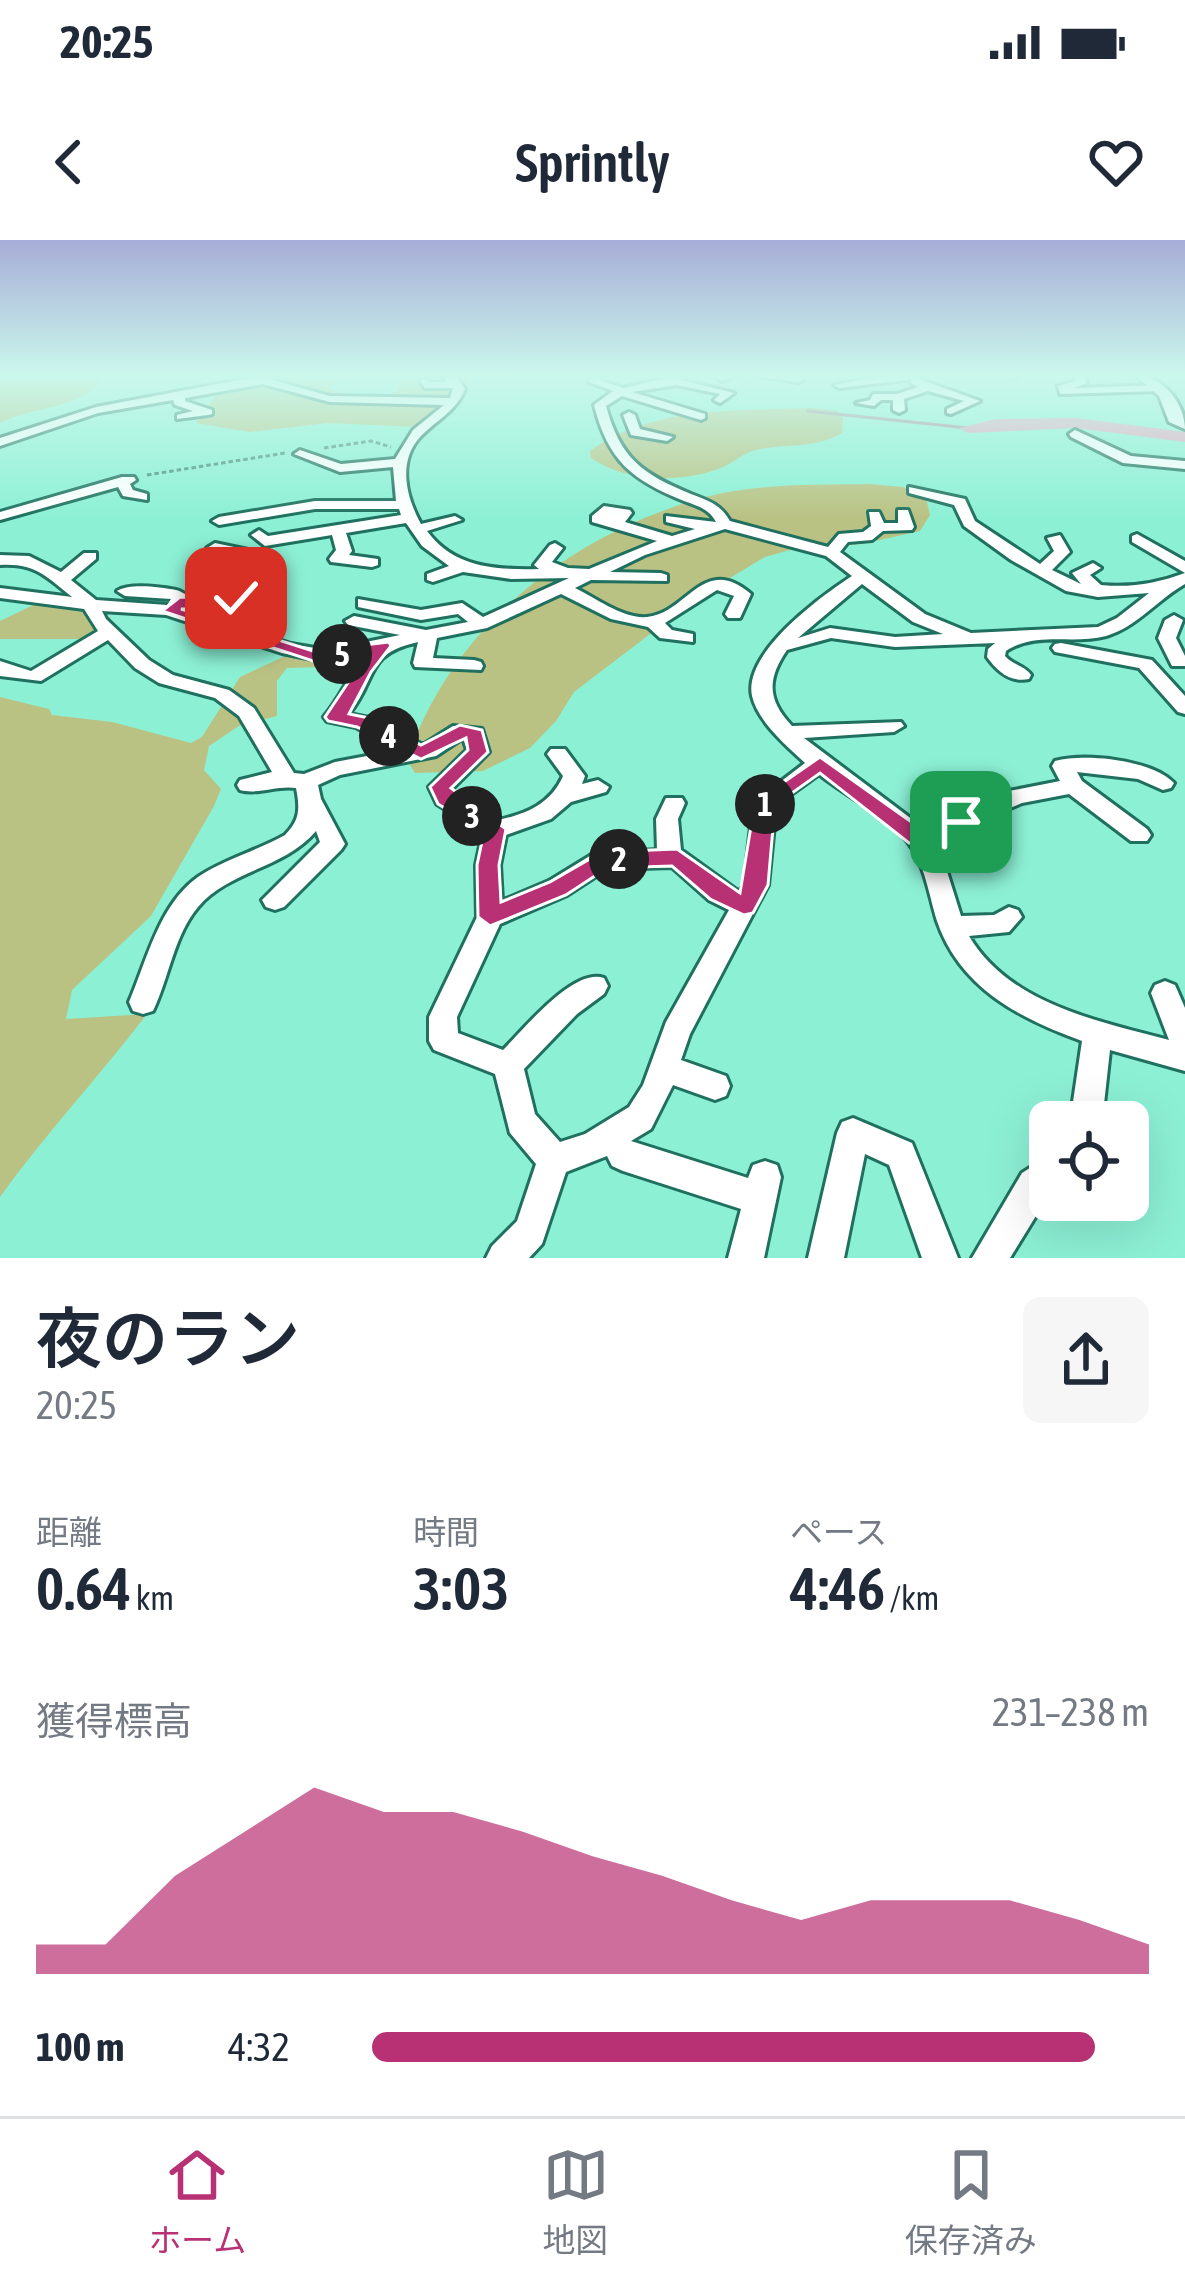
<!DOCTYPE html>
<html lang="ja">
<head>
<meta charset="utf-8">
<style>
  :root { --surface:#fff; --page:#f6f6f7; --text:#1f2937; --muted:#747a83; --line:#e0e1e3; --accent:#b83174 }
  body { margin:0; font-family:"Asap Condensed","Noto Sans JP",sans-serif; background:var(--page); color:var(--text); height:100vh; display:flex; flex-direction:column; font-size:45px; white-space:nowrap }
  * { box-sizing:border-box; margin:0 }
  p { font-size:39px; color:var(--muted) }
  .icon { flex:none; width:66px; height:66px; fill:none; stroke:currentColor; stroke-width:2; stroke-linecap:round; stroke-linejoin:round }
  .map { position:relative; height:1018px; overflow:hidden }
  .details { display:flex; flex-direction:column; background:var(--surface); flex:1 }
  .details>* { flex:none }
  .tools { position:absolute; left:1029px; top:861px; display:grid; gap:24px }
  .tools a { display:grid; place-items:center; width:120px; height:120px; border-radius:18px; background:var(--surface); box-shadow:0 12px 48px #0002; font-size:60px }
  .pin { position:absolute; display:grid; place-items:center; width:102px; height:102px; color:#fff; margin:-51px; border-radius:24px; box-shadow:0 6px 18px #0006 }
  .km { position:absolute; width:60px; height:60px; margin:-30px; border-radius:50%; background:#222; color:#fff; font-size:33px; line-height:60px; text-align:center }
  .round { display:grid; place-items:center; flex:none; width:126px; height:126px; border-radius:18px; background:var(--page) }
  .overview { display:flex; align-items:center; justify-content:space-between; height:204px; padding:0 36px }
  h1 { font-size:66px; font-weight:600; line-height:90px }
  .stats { display:grid; grid-template-columns:repeat(3,1fr); gap:18px; height:204px; padding:12px 36px }
  .stats div { display:grid; align-content:center }
  .stats b { font-size:60px; font-weight:600 }
  .stats small { font-size:33px; font-weight:400 }
  .stats p { font-size:33px }
  .chart { height:336px; padding:24px 36px }
  .chart p { display:flex; justify-content:space-between }
  .chart svg { width:100%; height:216px; margin-top:12px; fill:var(--accent); opacity:.7 }
  ul { padding:0 36px; list-style:none; font-size:39px }
  li { display:grid; grid-template-columns:192px 144px 1fr; align-items:center; height:90px }
  li i { height:30px; border-radius:15px; background:var(--accent) }
  .status { display:flex; justify-content:space-between; align-items:center; height:84px; padding:0 60px; background:var(--surface); direction:ltr }
  .status svg { height:33px; fill:currentColor }
  header { display:flex; justify-content:space-between; align-items:center; height:156px; padding:0 36px; background:var(--surface); font-size:54px; font-weight:600 }
  .menu { display:flex; justify-content:space-around; align-items:center; height:168px; border-top:3px solid var(--line); background:var(--surface); font-size:33px; color:var(--muted) }
  .menu a { display:grid; justify-items:center; gap:6px }
  .menu .active { color:var(--accent) }
  .map>svg:first-child { display:block }
  .green { fill:#bac283 }
  .lines { fill:none; stroke-linecap:round; stroke-linejoin:round }
  .stream { stroke:#a78594; stroke-width:3 }
  .river { fill:#e7a3bd; fill-rule:evenodd }
  .minor-casing { stroke:#1f705e; stroke-width:6 }
  .secondary-casing { stroke:#1f705e; stroke-width:6 }
  .path { stroke:#498e7d; stroke-width:3; stroke-dasharray:4.5 3; stroke-linecap:butt }
  .minor { fill:#fff; fill-rule:evenodd }
  .secondary { fill:#fff; fill-rule:evenodd }
  .route { fill:#b83174; stroke:#fff; stroke-width:3 }
</style>
</head>
<body>
<div class="status"><b>20:25</b><svg viewBox="0 0 49 12"><path d="M0 12V9h3v3zM5 12V6h3v6zM10 12V3h3v9zM15 12V0h3v12zM26 1h20v11H26zM47 4h2v5h-2z"/></svg></div>
<header><svg class="icon" aria-label="back" viewBox="0 0 24 24"><path d="M15 5l-7 7 7 7"/></svg>Sprintly<svg class="icon" aria-label="heart" viewBox="0 0 24 24"><path d="M12 20l-8-8c-3-5 5-10 8-4 3-6 11-1 8 4z"/></svg></header>
<div class="map">
<svg width="1185" height="1018" viewBox="0 0 1185 1018">
  <rect width="100%" height="100%" fill="#8cf0d5"/>
  <g class="green">
    <path d="M0 135H88L101 141C77 170 32 166 0 183Z"/>
    <path d="M270 135H346L329 148C350 158 375 160 396 152L404 135H472L460 165 417 187 328 183 249 192 196 183 222 147Z"/>
    <path d="M810 168 837 171 843 178 842 193C818 208 786 204 760 209 742 212 734 224 718 229 680 243 625 242 591 218L590 211C652 166 737 171 810 168Z"/>
    <path d="M869 244 903 247 926 258 930 275 920 291 862 304 797 308 765 317 700 356 574 452 556 481 530 508 483 531 415 533 407 520C451 389 565 299 695 260 751 243 812 245 869 244Z"/>
    <path d="M46 359 95 369 111 378 95 396 84 399H0V381Z"/>
    <path d="M287 415 340 425 338 432 321 427 287 428 277 441V476L239 486 209 506 204 530 221 549 214 566 151 676 72 750 66 779 147 774C99 837 46 893 0 957V457L49 469 52 475 112 482 191 503 202 497 240 437Z"/>
  </g>
  <g class="lines">
    <path class="stream" d="M808 171 968 188"/>
    <path class="river" d="M1076 178 1185 192V202L1076 188 968 193 959 188 996 179Z"/>
    <defs>
      <g id="minor">
        <path d="M265 135H278L272 140 330 156 450 158 453 148H425L420 141 425 138 430 142H446L443 135H455L465 149C456 171 438 179 421 196 397 221 406 257 421 284L455 276 462 280 427 291C454 328 496 330 539 329L534 325 550 305 555 303 563 308 552 322 568 328 589 329 657 301 592 282V276L604 266 630 270 632 273 625 282 672 296 695 289 666 282V276L716 282C709 269 698 266 684 261 632 240 608 221 594 165L613 151 589 142 593 135H603L600 140 623 148 678 135 681 140 734 153 720 163 714 160 720 154 677 145 632 152 705 174V178L701 180 622 156 606 166C620 218 642 234 691 254 709 261 720 264 730 281L828 307 839 294 863 292 871 286 869 272H879L884 283H898V270H908L914 287 912 290 883 291 872 300 848 302 840 312 925 374 971 393 1098 387 1117 378 1149 353 1098 357 1066 351 1011 320 964 286 954 265 909 253V247L965 259 975 281 1040 324 1054 311 1047 298 1060 295 1070 312 1052 330 1081 344 1072 333 1093 323 1101 328 1090 335 1101 345C1131 348 1158 343 1185 333V344C1158 359 1137 387 1106 396 1073 405 1036 391 1006 411L1005 416C1013 425 1025 426 1031 435L1029 439C1010 443 997 431 987 417L988 409 995 403 895 407 831 398 787 410C767 439 767 460 792 486L901 482 904 486 894 492 804 498 921 586 1009 551 1060 541 1052 526 1055 521C1086 513 1152 520 1174 543L1171 548 1163 550 1138 539 1077 532 1082 541 1147 589 1151 595 1147 601H1131L1069 554 1022 563 932 600 945 625 961 676 994 675 1009 667 1018 670 1022 677 1009 692 969 696C1010 765 1099 781 1169 800L1151 753 1155 745 1165 741 1175 745 1185 768V831L1110 810 1102 882H1070L1082 801C1019 778 960 748 937 681 929 655 925 624 908 602 886 574 847 557 819 534L776 565 768 645 690 794 681 820 726 836 730 846 726 856 715 860 673 845 651 889 631 901 748 938 753 925 765 921 777 925 781 937 764 1018H728L741 969 623 931 612 926 607 916 566 932 542 1004 529 1018H486L492 1006 517 981 536 924 510 893 495 834 434 810 429 801V777L477 677 476 625 483 592 437 564 429 547 467 510 463 498 436 516 340 535 318 545 321 559 345 604 341 610 284 667 275 670 266 667 262 660 320 602 316 591C284 629 229 630 198 667 174 695 169 738 153 771L143 774 133 771 129 762C147 720 159 665 198 637 224 619 257 611 285 595 300 580 300 569 296 548 277 545 258 555 240 550L237 545 240 540 272 532 239 476 215 458 159 443 135 428 108 400 41 441 0 436V421L31 431 98 391 84 369 0 358V348L72 357C46 336 35 323 0 325V315L29 316 61 332 84 313H96V319L71 340 96 360 167 365 171 359 125 356 117 351C130 343 159 347 176 350 182 351 186 356 192 357 215 363 240 347 257 334L232 328V322L276 329V335C242 363 222 363 182 369L291 404 327 410 400 395 348 385 345 381 354 376 426 390 468 382 458 374 421 380 358 367V359L421 370 462 363 483 377 569 338 511 339 463 332 433 342 427 340V334L449 326 422 306 406 283 346 293 352 311 349 315 378 319V325L372 327 331 322 329 319 336 310 332 295 265 306 251 295 259 290 268 296 401 275 399 269H315L219 285 212 281 219 277 315 261H396L393 227 340 232 294 214 300 210 341 224 395 219 413 190 444 165 330 162 263 144 185 158V161L212 170V174L208 175 177 179V175L193 171 175 165 173 160 98 173 0 206V198L96 167ZM725 289 826 316 852 336C820 357 743 413 752 456 758 482 787 506 805 523L754 562 744 645 739 652 681 610 678 579 685 563 682 558H666L656 579 657 610 593 614 549 641 502 661 500 625 506 595 551 579 571 562 606 552 609 547 598 540 582 544 585 536 565 509H551L547 514 563 536C551 564 526 574 498 580L454 554 452 549 489 512 482 489 453 486 423 505 369 478 349 474C378 438 364 414 418 402L413 423 415 427 481 430 483 426 481 422 474 420 433 418 437 398 487 388 561 354 611 379 648 387 660 398 693 402V394L672 390 665 383 717 350 734 356 725 374 728 378H740L751 354C703 313 688 373 647 377 623 379 596 358 575 348L591 340 667 341V335L661 333 610 332 645 315ZM862 344 913 382 943 394 895 397 830 388 798 398ZM102 371 166 375 282 413 327 422 367 413C350 433 341 457 324 477L327 481 356 487 399 510 335 522 304 534 294 533 254 468 229 450 173 435 149 420 106 379ZM672 627 709 660 729 670 666 782 643 845 629 867 585 894 560 902 535 874 524 829 577 774 604 754 608 746 604 738C574 727 524 789 503 810L458 793 457 777 500 684 567 655 607 629Z"/>
        <path d="M720 135H739L722 141 717 138Z"/>
        <path d="M751 135H802L804 139 799 142Z"/>
        <path d="M888 135H920L916 138 980 161 951 174 947 173V169L964 161 928 151 904 159 905 170 899 173 893 170V160H881L874 166 856 163 870 160 873 154H897L918 147 911 143 912 139 839 148 834 145Z"/>
        <path d="M1006 135H1018V136L1013 139Z"/>
        <path d="M1074 135H1084L1087 143 1074 148 1159 145 1164 148 1159 151 1060 154 1058 146 1076 141Z"/>
        <path d="M629 172 635 175 640 189 673 197 667 201 631 195 623 175Z"/>
        <path d="M1075 190 1131 216 1185 221V229L1123 223 1071 197 1069 194Z"/>
        <path d="M122 237H134L136 240 130 244 133 250 147 254V260L123 256 118 247 0 280V272Z"/>
        <path d="M1137 294 1185 321V333L1132 302V296Z"/>
        <path d="M215 303 263 313 265 316 257 321 210 311 207 308Z"/>
        <path d="M1174 375 1183 380 1176 398 1185 416V426H1172L1158 398 1165 380Z"/>
        <path d="M1061 403 1152 420 1185 456V474L1178 472 1139 428 1055 412 1052 408 1055 404Z"/>
        <path d="M853 878 912 903 958 1018H922L889 925 865 914 844 1018H808L837 893 842 882Z"/>
        <path d="M1050 915V953L1010 1018H972L1022 933Z"/>
      </g>
      <path id="secondary" d="M1135 135C1162 135 1185 163 1185 189L1169 182 1159 156Z"/>
    </defs>
    <use href="#minor" class="minor-casing"/>
    <use href="#secondary" class="secondary-casing"/>
    <g class="path">
      <path d="M324 208 371 201 391 207"/>
      <path d="M147 235 285 213"/>
    </g>
    <use href="#minor" class="minor"/>
    <use href="#secondary" class="secondary"/>
  </g>
  <linearGradient id="sky" x2="0" y2="1"><stop stop-color="#a7add7"/><stop offset="0.49" stop-color="#cbf8ec"/><stop offset="1" stop-color="#cbf8ec" stop-opacity="0"/></linearGradient>
  <rect width="1185" height="278" fill="url(#sky)"/>
  <path class="route" d="M236 354 242 355V362L214 369H181L313 411 389 402 391 406 371 432 349 474 369 478 421 505 460 485 482 490 488 512 451 548 506 589 499 625 501 662 550 642 602 612 677 609 740 653 755 562 820 517 920 588 961 574 971 582 925 603H909L820 533 775 565 768 645 753 673 744 675 710 659 672 626 607 628 566 655 490 686 478 677 477 625 484 592 438 564 430 547 468 510 466 498 421 519 357 487 328 481 325 477 368 413 313 421 162 371 180 357 214 359Z"/>
</svg>
<div class="tools">
<a><svg class="icon" aria-label="locate" viewBox="0 0 24 24"><circle cx="12" cy="12" r="6"/><path d="M12 2v4M12 18v4M2 12h4M18 12h4"/></svg></a>
</div>
<div class="pin" style="left:961px;top:582px;background:#1e9e55"><svg class="icon" aria-label="arrive" viewBox="0 0 24 24"><path d="M6 21V4h12l-3 4 3 4H6"/></svg></div>
<div class="pin" style="left:236px;top:358px;background:#d93025"><svg class="icon" aria-label="check" viewBox="0 0 24 24"><path d="M5 12l5 5 9-10"/></svg></div>
<b class="km" style="left:765px;top:564px">1</b>
<b class="km" style="left:619px;top:619px">2</b>
<b class="km" style="left:472px;top:576px">3</b>
<b class="km" style="left:389px;top:496px">4</b>
<b class="km" style="left:342px;top:414px">5</b>
</div>
<section class="details">
<div class="overview"><div><h1>夜のラン</h1><p>20:25</p></div><a class="round"><svg class="icon" aria-label="share" viewBox="0 0 24 24"><path d="M12 15V3M7 8l5-5 5 5M5 13v7h14v-7"/></svg></a></div>
<div class="stats">
<div><p>距離</p><b>0.64<small> km</small></b></div>
<div><p>時間</p><b>3:03</b></div>
<div><p>ペース</p><b>4:46<small> /km</small></b></div>
</div>
<div class="chart"><p><span>獲得標高</span>231–238 m</p>
<svg viewBox="0 0 160 44" preserveAspectRatio="none"><path d="M0 44V38L10 38L20 24L30 15L40 6L50 11L60 11L70 15L80 20L90 24L100 29L110 33L120 29L130 29L140 29L150 33L160 38V44z"/></svg>
</div>
<ul>
<li><b>100 m</b>4:32<i style="width:93%"></i></li>
</ul>
</section>
<nav class="menu">
<a class="active"><svg class="icon" aria-label="home" viewBox="0 0 24 24"><path d="M3 11l9-7 9 7M6 9v11h12V9"/></svg>ホーム</a>
<a><svg class="icon" aria-label="map" viewBox="0 0 24 24"><path d="M3 6l6-2 6 2 6-2v14l-6 2-6-2-6 2zM9 4v14M15 6v14"/></svg>地図</a>
<a><svg class="icon" aria-label="saved" viewBox="0 0 24 24"><path d="M7 4h10v16l-5-4-5 4z"/></svg>保存済み</a>
</nav>
</body>
</html>
